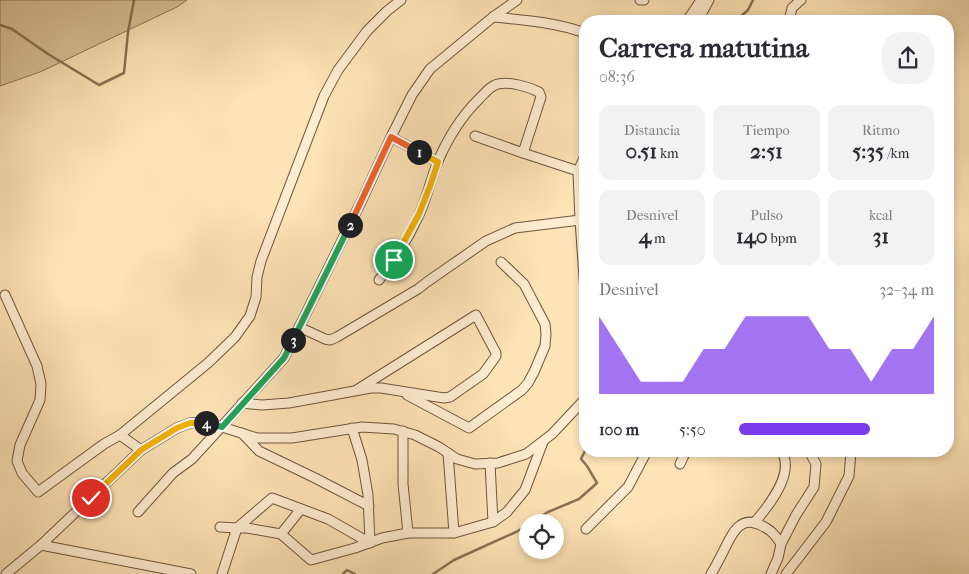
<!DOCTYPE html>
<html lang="es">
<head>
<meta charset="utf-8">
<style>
  :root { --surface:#fff; --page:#f2f2f3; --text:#2b2b33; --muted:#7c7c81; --accent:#7c3aed }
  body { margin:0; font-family:"IM FELL French Canon",serif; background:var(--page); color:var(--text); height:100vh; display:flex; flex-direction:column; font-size:19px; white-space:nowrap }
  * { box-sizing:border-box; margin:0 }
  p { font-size:16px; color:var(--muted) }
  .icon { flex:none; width:28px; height:28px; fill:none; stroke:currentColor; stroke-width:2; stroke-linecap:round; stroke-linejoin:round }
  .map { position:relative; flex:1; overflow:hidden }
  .sheet { position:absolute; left:579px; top:15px; width:375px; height:442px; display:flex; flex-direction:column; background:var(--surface); border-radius:20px; box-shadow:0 2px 8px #0003 }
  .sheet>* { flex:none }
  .tools { position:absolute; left:519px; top:514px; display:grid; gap:10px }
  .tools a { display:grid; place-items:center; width:45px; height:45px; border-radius:50%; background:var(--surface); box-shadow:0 2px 8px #0003; font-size:25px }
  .pin { position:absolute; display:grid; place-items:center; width:42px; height:42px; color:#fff; margin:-21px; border:2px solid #fff; border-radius:50%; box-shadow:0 1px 5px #0007 }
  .km { position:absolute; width:25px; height:25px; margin:-12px; border-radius:50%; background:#222; color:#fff; font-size:14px; line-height:25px; text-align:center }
  .round { display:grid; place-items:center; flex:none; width:52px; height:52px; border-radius:20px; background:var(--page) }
  .summary { display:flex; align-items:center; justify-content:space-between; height:85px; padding:0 20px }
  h1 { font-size:28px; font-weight:800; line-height:38px }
  .metrics { display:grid; grid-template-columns:repeat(3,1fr); gap:8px; height:85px; padding:5px 20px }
  .metrics div { display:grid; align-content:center; border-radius:12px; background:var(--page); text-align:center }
  .metrics b { font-size:21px; font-weight:800 }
  .metrics small { font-size:14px; font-weight:400 }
  .metrics p { font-size:14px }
  .chart { height:140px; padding:10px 20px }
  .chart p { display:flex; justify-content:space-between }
  .chart svg { width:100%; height:90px; margin-top:5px; fill:var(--accent); opacity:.7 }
  ul { padding:0 20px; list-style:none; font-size:16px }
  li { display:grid; grid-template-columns:80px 60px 1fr; align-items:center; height:38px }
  li i { height:12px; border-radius:6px; background:var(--accent) }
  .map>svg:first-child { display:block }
  .green { fill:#dec39b; stroke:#907458 }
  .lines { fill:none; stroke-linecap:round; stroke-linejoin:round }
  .stream { stroke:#8c7155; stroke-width:2.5 }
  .minor-casing { stroke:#70553d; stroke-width:11 }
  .minor { stroke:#feedd0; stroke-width:9 }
  .split-1-casing { stroke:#fff; stroke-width:10 }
  .split-2-casing { stroke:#fff; stroke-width:10 }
  .split-3-casing { stroke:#fff; stroke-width:10 }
  .split-4-casing { stroke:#fff; stroke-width:10 }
  .split-5-casing { stroke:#fff; stroke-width:10 }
  .split-1 { stroke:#f5b400; stroke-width:6 }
  .split-2 { stroke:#f0652b; stroke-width:6 }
  .split-3 { stroke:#22a559; stroke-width:6 }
  .split-4 { stroke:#22a559; stroke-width:6 }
  .split-5 { stroke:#f5b400; stroke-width:6 }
</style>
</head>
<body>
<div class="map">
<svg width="969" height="574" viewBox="0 0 969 574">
  <rect width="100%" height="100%" fill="#fee3b6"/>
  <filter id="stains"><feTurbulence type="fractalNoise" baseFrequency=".004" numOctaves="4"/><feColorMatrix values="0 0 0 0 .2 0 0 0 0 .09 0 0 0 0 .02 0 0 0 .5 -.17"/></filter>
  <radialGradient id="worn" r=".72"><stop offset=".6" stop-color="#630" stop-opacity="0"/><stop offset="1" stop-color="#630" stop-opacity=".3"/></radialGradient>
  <path class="green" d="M0 0H187L177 7 40 72 0 86Z"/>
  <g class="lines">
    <g class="stream">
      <path d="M736 21 748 10 753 0"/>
      <path d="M0 25 12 29 48 54 99 85 124 73 128 32 134 0"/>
      <path d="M531 522 548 512 579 499 597 483 587 466 581 459 585 451"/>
      <path d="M343 574 347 570 355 574"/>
      <path d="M433 574 454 560 516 532 528 525"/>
    </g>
    <defs>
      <g id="minor">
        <path d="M640 0H644"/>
        <path d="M493 17C524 20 555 22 585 33"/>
        <path d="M687 21 701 0"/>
        <path d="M695 21 701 15 709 0"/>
        <path d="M789 21 792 8 801 0"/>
        <path d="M475 136 523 153 578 171"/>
        <path d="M391 137 438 162"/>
        <path d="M585 156 578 171 580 220 585 292"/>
        <path d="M379 280C395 260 408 239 419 215 427 197 431 179 438 161 448 138 460 118 478 100 483 95 491 85 498 84 509 81 529 87 539 92L541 97 523 153"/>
        <path d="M5 295 37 366 41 384 40 400 20 445 17 461 22 473 38 492 104 444 120 435 208 363 235 337 250 316 256 297 257 277 261 261 324 96 338 70 367 31 387 11 401 0"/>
        <path d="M299 327 325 339 330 340 337 337 418 289 427 282 486 241 515 228 580 220"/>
        <path d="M407 395 469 428 522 390 528 383 534 372 545 346 546 334 545 324 524 284 501 262"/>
        <path d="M242 403 262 405 289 403 371 388H381L444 398 450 397 483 374 496 356V353L476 315 355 391"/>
        <path d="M403 431V484L408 533"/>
        <path d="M242 433 259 451 315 478 369 506"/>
        <path d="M120 435 141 450"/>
        <path d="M448 453 454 533"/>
        <path d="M490 463 493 522"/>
        <path d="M680 464 686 451"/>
        <path d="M138 512 173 473 192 459 284 358 361 202 391 137 412 95 430 69 493 17 517 0"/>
        <path d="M754 523C768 507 796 472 781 451"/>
        <path d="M220 527 237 528H247L281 534 311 560 355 548 382 538 408 533H454L493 522 507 512 525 490 543 442"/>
        <path d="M586 529 628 487 647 451"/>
        <path d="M281 534 301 509"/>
        <path d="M41 545 191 574"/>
        <path d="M6 574 41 545 141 450 177 428 190 423 202 422 222 427 257 438H292L362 427 394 429 415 435 439 447 457 459 475 464 498 463 526 454 552 434 585 399"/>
        <path d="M222 574 237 528 272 498 328 519 370 543 368 495 362 460 352 428"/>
        <path d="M711 574C716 566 720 558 724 550 731 536 739 516 758 524 770 529 774 533 781 544"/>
        <path d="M771 574 778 558 781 544 796 515 814 487 816 464 809 451"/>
        <path d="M786 574 826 522 849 476 851 451"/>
      </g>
    </defs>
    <use href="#minor" class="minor-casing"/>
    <use href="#minor" class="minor"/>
  </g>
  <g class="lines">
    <defs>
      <path id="split-1" d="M394 260 419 214 430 186 438 162 419 152"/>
      <path id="split-2" d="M350 225 391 137 419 152"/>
      <path id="split-3" d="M293 340 350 225"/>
      <path id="split-4" d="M206 423 222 427 284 358 293 340"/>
      <path id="split-5" d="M91 498 141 450 177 428 190 423H206"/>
    </defs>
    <use href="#split-1" class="split-1-casing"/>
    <use href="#split-2" class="split-2-casing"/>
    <use href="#split-3" class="split-3-casing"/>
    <use href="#split-4" class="split-4-casing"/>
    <use href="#split-5" class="split-5-casing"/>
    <use href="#split-1" class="split-1"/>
    <use href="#split-2" class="split-2"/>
    <use href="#split-3" class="split-3"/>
    <use href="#split-4" class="split-4"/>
    <use href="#split-5" class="split-5"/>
  </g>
  <rect width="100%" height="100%" filter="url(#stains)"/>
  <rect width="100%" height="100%" fill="url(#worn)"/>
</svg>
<div class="tools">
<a><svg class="icon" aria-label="locate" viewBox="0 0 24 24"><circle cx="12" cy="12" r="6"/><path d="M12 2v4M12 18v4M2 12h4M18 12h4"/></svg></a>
</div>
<div class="pin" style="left:394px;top:260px;background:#1e9e55"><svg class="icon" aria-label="arrive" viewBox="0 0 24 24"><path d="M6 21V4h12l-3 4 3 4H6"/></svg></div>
<div class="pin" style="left:91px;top:498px;background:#d93025"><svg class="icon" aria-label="check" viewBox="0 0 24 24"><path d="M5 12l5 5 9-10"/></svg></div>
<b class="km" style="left:419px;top:152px">1</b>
<b class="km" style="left:350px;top:225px">2</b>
<b class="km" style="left:293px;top:340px">3</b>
<b class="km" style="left:206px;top:423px">4</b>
<section class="sheet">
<div class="summary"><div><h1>Carrera matutina</h1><p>08:36</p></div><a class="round"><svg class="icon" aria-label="share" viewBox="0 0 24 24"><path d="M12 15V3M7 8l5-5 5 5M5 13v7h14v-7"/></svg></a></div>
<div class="metrics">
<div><p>Distancia</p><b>0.51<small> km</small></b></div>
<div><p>Tiempo</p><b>2:51</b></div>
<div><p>Ritmo</p><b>5:35<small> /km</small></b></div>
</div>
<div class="metrics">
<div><p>Desnivel</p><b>4<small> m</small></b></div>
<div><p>Pulso</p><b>140<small> bpm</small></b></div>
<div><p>kcal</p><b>31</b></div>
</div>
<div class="chart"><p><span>Desnivel</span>32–34 m</p>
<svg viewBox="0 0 160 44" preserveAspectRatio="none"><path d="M0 44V6L10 22L20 38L30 38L40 38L50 22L60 22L70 6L80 6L90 6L100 6L110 22L120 22L130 38L140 22L150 22L160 6V44z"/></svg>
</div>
<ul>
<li><b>100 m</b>5:50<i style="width:67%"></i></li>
</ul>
</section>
</div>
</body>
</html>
